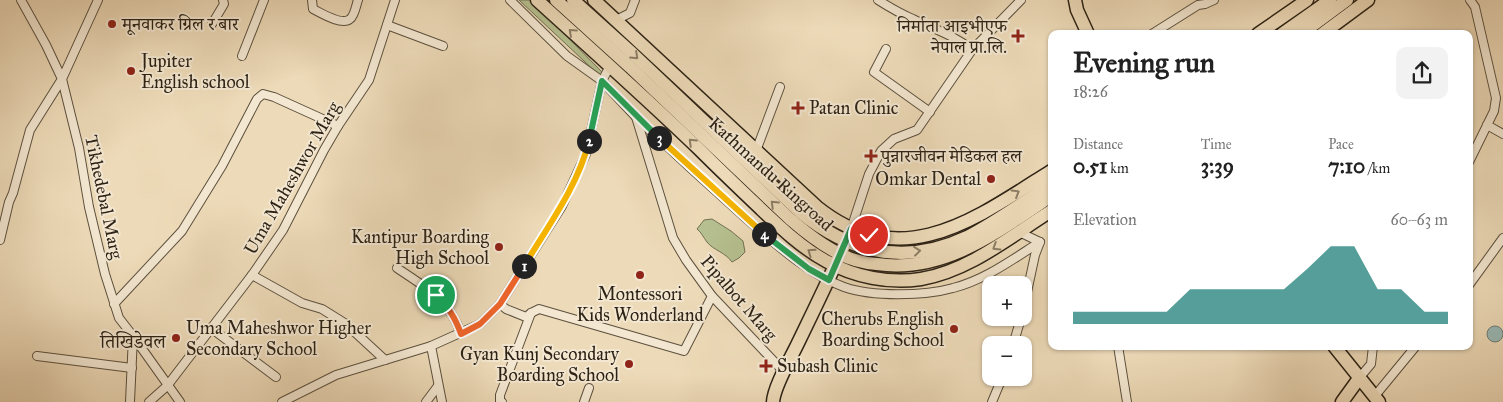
<!DOCTYPE html>
<html lang="en">
<head>
<meta charset="utf-8">
<style>
  :root { --surface:#fff; --page:#f2f2f2; --text:#222; --muted:#767676; --accent:#0f766e }
  body { margin:0; font-family:"IM FELL Great Primer","Noto Serif Devanagari",serif; background:var(--page); color:var(--text); height:100vh; display:flex; flex-direction:column; font-size:19px; white-space:nowrap }
  * { box-sizing:border-box; margin:0 }
  p { font-size:16px; color:var(--muted) }
  .icon { flex:none; width:28px; height:28px; fill:none; stroke:currentColor; stroke-width:2; stroke-linecap:round; stroke-linejoin:round }
  .map { position:relative; flex:1; overflow:hidden }
  .side { position:absolute; left:1048px; top:30px; width:425px; height:320px; display:flex; flex-direction:column; background:var(--surface); border-radius:10px; box-shadow:0 1px 4px #0004 }
  .side>* { flex:none }
  .tools { position:absolute; left:982px; top:276px; display:grid; gap:10px }
  .tools a { display:grid; place-items:center; width:50px; height:50px; border-radius:10px; background:var(--surface); box-shadow:0 1px 4px #0004; font-size:25px }
  .pin { position:absolute; display:grid; place-items:center; width:42px; height:42px; color:#fff; margin:-21px; border:2px solid #fff; border-radius:50%; box-shadow:0 1px 5px #0007 }
  .km { position:absolute; width:25px; height:25px; margin:-12px; border-radius:50%; background:#222; color:#fff; font-size:14px; line-height:25px; text-align:center }
  .round { display:grid; place-items:center; flex:none; width:52px; height:52px; border-radius:10px; background:var(--page) }
  .headline { display:flex; align-items:center; justify-content:space-between; height:85px; padding:0 25px }
  h1 { font-size:28px; font-weight:700; line-height:38px }
  .stats { display:grid; grid-template-columns:repeat(3,1fr); gap:8px; height:85px; padding:5px 25px }
  .stats div { display:grid; align-content:center }
  .stats b { font-size:21px; font-weight:700 }
  .stats small { font-size:14px; font-weight:400 }
  .stats p { font-size:14px }
  .chart { height:140px; padding:10px 25px }
  .chart p { display:flex; justify-content:space-between }
  .chart svg { width:100%; height:90px; margin-top:5px; fill:var(--accent); opacity:.7 }
  .map>svg:first-child { display:block }
  .green { fill:#b6c090; stroke:#717152 }
  .water { fill:#9ab9b6; stroke:#6e7d76 }
  .lines { fill:none; stroke-linecap:round; stroke-linejoin:round }
  .minor-casing { stroke:#5c503e; stroke-width:10 }
  .primary-casing { stroke:#2c2215; stroke-width:15 }
  .trunk-casing { stroke:#2c2215; stroke-width:15 }
  .minor { stroke:#f3e7d1; stroke-width:8 }
  .primary { stroke:#eddab8; stroke-width:12 }
  .trunk { stroke:#eddab8; stroke-width:12 }
  .oneway { stroke:#8c7e66 }
  .split-1-casing { stroke:#fff; stroke-width:10 }
  .split-2-casing { stroke:#fff; stroke-width:10 }
  .split-3-casing { stroke:#fff; stroke-width:10 }
  .split-4-casing { stroke:#fff; stroke-width:10 }
  .split-5-casing { stroke:#fff; stroke-width:10 }
  .split-1 { stroke:#f0652b; stroke-width:6 }
  .split-2 { stroke:#f5b400; stroke-width:6 }
  .split-3 { stroke:#22a559; stroke-width:6 }
  .split-4 { stroke:#f5b400; stroke-width:6 }
  .split-5 { stroke:#22a559; stroke-width:6 }
  .poi-dot { fill:#8f2418; stroke:#f3e7d1; stroke-width:2 }
  .labels { text-anchor:middle; stroke-width:4; stroke-linejoin:round; paint-order:stroke }
  .poi-label { font-size:18px; fill:#2c2215; stroke:#f3e7d1; text-anchor:start }
  .street-label { font-size:18px; fill:#2c2215; stroke:#f3e7d1 }
  .neighbourhood-label { font-size:19px; fill:#2c2215; stroke:#f3e7d1 }
</style>
</head>
<body>
<div class="map">
<svg width="1503" height="402" viewBox="0 0 1503 402">
  <rect width="100%" height="100%" fill="#eddab8"/>
  <filter id="stains"><feTurbulence type="fractalNoise" baseFrequency=".004" numOctaves="4"/><feColorMatrix values="0 0 0 0 .2 0 0 0 0 .09 0 0 0 0 .02 0 0 0 .5 -.17"/></filter>
  <radialGradient id="worn" r=".72"><stop offset=".6" stop-color="#630" stop-opacity="0"/><stop offset="1" stop-color="#630" stop-opacity=".3"/></radialGradient>
  <g class="green">
    <path d="M519 0H531L603 73 600 76Z"/>
    <path d="M712 219 731 231 743 241 745 252 739 258 732 262C725 252 713 250 707 242 703 237 702 233 697 229L704 220Z"/>
  </g>
  <circle class="water" cx="1495" cy="334" r="8"/>
  <g class="lines">
    <defs>
      <g id="minor">
        <path d="M98 0 62 79 79 148 89 207 105 274 119 318 133 336 130 402"/>
        <path d="M312 0 313 9C321 13 342 26 350 19 355 15 356 5 358 0"/>
        <path d="M510 0 567 56 602 81 636 117 673 238 686 260 712 296 784 372"/>
        <path d="M878 0C889 7 901 14 913 19 934 29 954 35 972 50"/>
        <path d="M616 20 630 13 635 0"/>
        <path d="M212 24 224 4 223 0"/>
        <path d="M387 25 443 46"/>
        <path d="M1152 34 1198 5 1205 4 1214 0"/>
        <path d="M886 49 874 72 930 112"/>
        <path d="M242 56 264 0"/>
        <path d="M636 117C673 152 710 186 748 220 777 245 808 274 844 287 872 297 925 296 953 288 985 280 1013 259 1040 242"/>
        <path d="M1487 125 1503 134"/>
        <path d="M756 151 780 87"/>
        <path d="M1469 162 1494 111 1496 98 1475 7 1470 0"/>
        <path d="M851 229 869 174 881 151 894 139 917 130 972 50 1021 0"/>
        <path d="M1019 232 1040 242 1035 255 1024 306"/>
        <path d="M0 240 9 202 13 193 30 130 62 79 46 45 21 0"/>
        <path d="M397 268C425 287 450 300 461 334"/>
        <path d="M252 275 302 303 322 309 346 324 385 360"/>
        <path d="M1469 285 1503 238"/>
        <path d="M114 304 182 231 222 166 257 99 263 94 274 97 338 126"/>
        <path d="M500 304 506 309 526 317 531 313 539 309 684 351 712 296"/>
        <path d="M211 328 276 377"/>
        <path d="M133 336 180 402"/>
        <path d="M1013 345 1021 318"/>
        <path d="M1118 346 1127 402"/>
        <path d="M37 356 132 368"/>
        <path d="M1360 377 1371 364 1373 346"/>
        <path d="M1374 397 1416 346"/>
        <path d="M149 402 167 386 252 275 283 230 324 150 338 126 369 80 395 0"/>
        <path d="M282 402 336 375 431 346"/>
        <path d="M426 402 438 386"/>
        <path d="M442 402 431 346 480 324 500 304 562 206 586 154 602 81 610 66"/>
        <path d="M502 402 500 401V395L531 313"/>
        <path d="M584 402 589 388"/>
        <path d="M992 402 1002 378"/>
      </g>
      <g id="primary">
        <path d="M537 0C591 49 646 98 699 149 719 169 740 189 761 209 781 228 802 248 826 261 854 277 890 284 921 279 969 271 1011 236 1051 211"/>
        <path d="M594 0 817 207C902 275 975 219 1051 171"/>
        <path d="M1075 0 1077 10 1088 34"/>
        <path d="M1258 34 1307 0"/>
        <path d="M1322 34 1368 0"/>
        <path d="M1334 346 1379 402"/>
        <path d="M773 402C774 386 791 358 798 343 816 306 834 269 850 232"/>
        <path d="M1342 402 1360 377"/>
      </g>
      <g id="trunk">
        <path d="M556 0 630 67 790 219C805 232 821 245 840 254 851 260 864 263 877 264 944 274 999 231 1051 196"/>
        <path d="M573 0 633 54 800 212C851 254 906 266 967 237 996 222 1024 202 1051 184"/>
        <path d="M1282 34 1330 0"/>
        <path d="M1301 34 1347 0"/>
      </g>
    </defs>
    <use href="#minor" class="minor-casing"/>
    <use href="#primary" class="primary-casing"/>
    <use href="#trunk" class="trunk-casing"/>
    <use href="#minor" class="minor"/>
    <use href="#primary" class="primary"/>
    <use href="#trunk" class="trunk"/>
  </g>
  <defs><path id="oneway-chevron" d="M-2-3.5L2.5 0L-2 3.5" fill="none" stroke-width="1.6" stroke-linecap="round" stroke-linejoin="round" transform="scale(1.25)"/></defs>
  <g class="oneway">
    <use href="#oneway-chevron" transform="translate(572 32) rotate(-138)"/>
    <use href="#oneway-chevron" transform="translate(635 56) rotate(43)"/>
    <use href="#oneway-chevron" transform="translate(692 142) rotate(-136)"/>
    <use href="#oneway-chevron" transform="translate(1016 193) rotate(-31)"/>
    <use href="#oneway-chevron" transform="translate(774 204) rotate(-136)"/>
    <use href="#oneway-chevron" transform="translate(996 247) rotate(148)"/>
    <use href="#oneway-chevron" transform="translate(917 251) rotate(-7)"/>
    <use href="#oneway-chevron" transform="translate(811 252) rotate(-145)"/>
  </g>
  <g class="lines">
    <defs>
      <path id="split-1" d="M436 295C448 307 455 317 461 334L480 324 500 304 524 266"/>
      <path id="split-2" d="M524 266C548 226 578 186 589 141"/>
      <path id="split-3" d="M589 141 602 81 659 138"/>
      <path id="split-4" d="M659 138 764 234"/>
      <path id="split-5" d="M764 234 809 269 829 280 851 229 869 235"/>
    </defs>
    <use href="#split-1" class="split-1-casing"/>
    <use href="#split-2" class="split-2-casing"/>
    <use href="#split-3" class="split-3-casing"/>
    <use href="#split-4" class="split-4-casing"/>
    <use href="#split-5" class="split-5-casing"/>
    <use href="#split-1" class="split-1"/>
    <use href="#split-2" class="split-2"/>
    <use href="#split-3" class="split-3"/>
    <use href="#split-4" class="split-4"/>
    <use href="#split-5" class="split-5"/>
  </g>
  <g class="poi-dot">
    <circle cx="112" cy="24" r="5"/>
    <path d="M1015.5 28.5h5v5h5v5h-5v5h-5v-5h-5v-5h5z"/>
    <circle cx="131" cy="71" r="5"/>
    <path d="M795.5 100.5h5v5h5v5h-5v5h-5v-5h-5v-5h5z"/>
    <path d="M868.5 148.5h5v5h5v5h-5v5h-5v-5h-5v-5h5z"/>
    <circle cx="991" cy="179" r="5"/>
    <circle cx="499" cy="247" r="5"/>
    <circle cx="640" cy="275" r="5"/>
    <circle cx="954" cy="329" r="5"/>
    <circle cx="176" cy="338" r="5"/>
    <circle cx="629" cy="364" r="5"/>
    <path d="M763.5 358.5h5v5h5v5h-5v5h-5v-5h-5v-5h5z"/>
  </g>
  <g class="labels">
    <g class="poi-label">
      <text x="122" y="30">मूनवाकर ग्रिल र बार</text>
      <text x="1007" y="32" text-anchor="end">निर्माता आइभीएफ<tspan x="1007" dy="21">नेपाल प्रा.लि.</tspan></text>
      <text x="141" y="67">Jupiter<tspan x="141" dy="21">English school</tspan></text>
      <text x="809" y="114">Patan Clinic</text>
      <text x="881" y="162">पुन्नारजीवन मेडिकल हल</text>
      <text x="981" y="185" text-anchor="end">Omkar Dental</text>
      <text x="489" y="243" text-anchor="end">Kantipur Boarding<tspan x="489" dy="21">High School</tspan></text>
      <text x="640" y="300" text-anchor="middle">Montessori<tspan x="640" dy="21">Kids Wonderland</tspan></text>
      <text x="944" y="325" text-anchor="end">Cherubs English<tspan x="944" dy="21">Boarding School</tspan></text>
      <text x="186" y="334">Uma Maheshwor Higher<tspan x="186" dy="21">Secondary School</tspan></text>
      <text x="619" y="360" text-anchor="end">Gyan Kunj Secondary<tspan x="619" dy="21">Boarding School</tspan></text>
      <text x="777" y="372">Subash Clinic</text>
    </g>
    <g class="street-label">
      <text transform="translate(771 174) rotate(42)" y="6">Kathmandu Ringroad</text>
      <text transform="translate(292 178) rotate(-60)" y="6">Uma Maheshwor Marg</text>
      <text transform="translate(104 197) rotate(78)" y="6">Tikhedebal Marg</text>
      <text transform="translate(739 298) rotate(49)" y="6">Pipalbot Marg</text>
    </g>
    <g class="neighbourhood-label">
      <text x="133" y="348">तिखिडेवल</text>
    </g>
  </g>
  <rect width="100%" height="100%" filter="url(#stains)"/>
  <rect width="100%" height="100%" fill="url(#worn)"/>
</svg>
<div class="tools">
<a>+</a>
<a>−</a>
</div>
<div class="pin" style="left:436px;top:295px;background:#1e9e55"><svg class="icon" aria-label="arrive" viewBox="0 0 24 24"><path d="M6 21V4h12l-3 4 3 4H6"/></svg></div>
<div class="pin" style="left:869px;top:235px;background:#d93025"><svg class="icon" aria-label="check" viewBox="0 0 24 24"><path d="M5 12l5 5 9-10"/></svg></div>
<b class="km" style="left:524px;top:266px">1</b>
<b class="km" style="left:589px;top:141px">2</b>
<b class="km" style="left:659px;top:138px">3</b>
<b class="km" style="left:764px;top:234px">4</b>
<section class="side">
<div class="headline"><div><h1>Evening run</h1><p>18:26</p></div><a class="round"><svg class="icon" aria-label="share" viewBox="0 0 24 24"><path d="M12 15V3M7 8l5-5 5 5M5 13v7h14v-7"/></svg></a></div>
<div class="stats">
<div><p>Distance</p><b>0.51<small> km</small></b></div>
<div><p>Time</p><b>3:39</b></div>
<div><p>Pace</p><b>7:10<small> /km</small></b></div>
</div>
<div class="chart"><p><span>Elevation</span>60–63 m</p>
<svg viewBox="0 0 160 44" preserveAspectRatio="none"><path d="M0 44V38L10 38L20 38L30 38L40 38L50 27L60 27L70 27L80 27L90 27L100 17L110 6L120 6L130 27L140 27L150 38L160 38V44z"/></svg>
</div>
</section>
</div>
</body>
</html>
